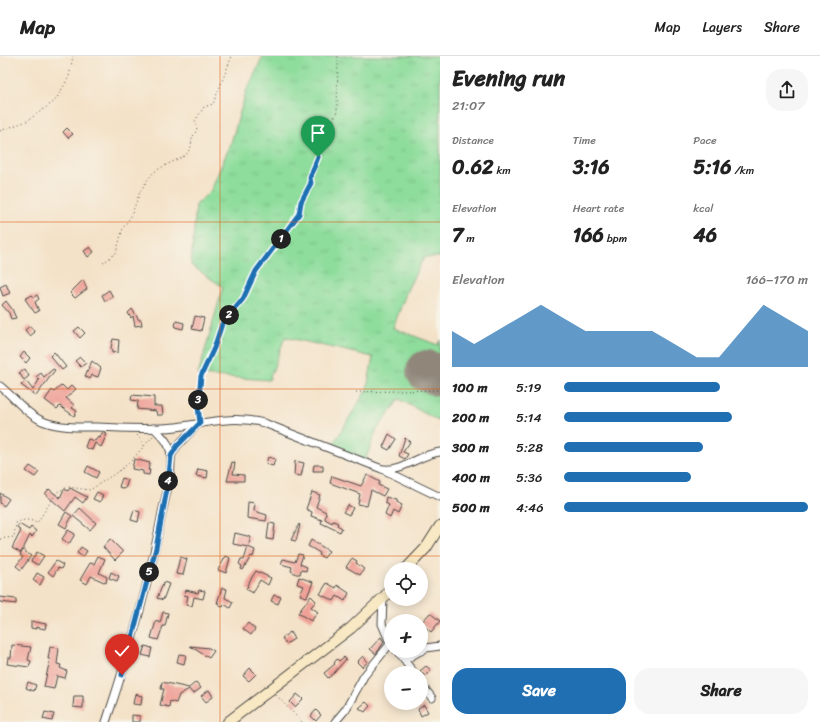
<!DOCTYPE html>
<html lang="en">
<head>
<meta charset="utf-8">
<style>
  :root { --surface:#fff; --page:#f6f6f6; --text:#222; --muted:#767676; --line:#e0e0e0; --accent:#1f6fb2 }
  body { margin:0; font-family:Sriracha,sans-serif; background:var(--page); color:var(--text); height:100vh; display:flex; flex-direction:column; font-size:15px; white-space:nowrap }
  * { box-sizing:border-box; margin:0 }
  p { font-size:13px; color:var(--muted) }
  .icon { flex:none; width:22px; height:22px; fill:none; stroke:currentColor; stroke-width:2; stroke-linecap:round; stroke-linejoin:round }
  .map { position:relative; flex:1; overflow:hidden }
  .sheet { display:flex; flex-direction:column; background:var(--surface); width:380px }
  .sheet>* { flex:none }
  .tools { position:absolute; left:384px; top:506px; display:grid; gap:8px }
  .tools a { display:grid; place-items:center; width:44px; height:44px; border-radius:50%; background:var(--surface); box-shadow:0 2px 10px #0003; font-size:20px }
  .pin { position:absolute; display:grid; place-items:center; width:34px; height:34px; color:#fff; margin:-41px -17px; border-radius:50% 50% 50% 0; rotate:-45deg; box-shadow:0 0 4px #0007 }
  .pin .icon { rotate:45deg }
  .km { position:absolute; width:20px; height:20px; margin:-10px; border-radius:50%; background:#222; color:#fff; font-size:11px; line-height:20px; text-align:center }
  .round { display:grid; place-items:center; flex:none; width:42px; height:42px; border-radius:16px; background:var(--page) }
  .headline { display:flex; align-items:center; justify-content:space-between; height:68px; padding:0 12px }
  h1 { font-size:22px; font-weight:700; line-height:30px }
  .figures { display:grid; grid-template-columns:repeat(3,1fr); gap:6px; height:68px; padding:4px 12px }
  .figures div { display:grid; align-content:center }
  .figures b { font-size:20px; font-weight:700 }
  .figures small { font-size:11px; font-weight:400 }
  .figures p { font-size:11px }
  .chart { height:112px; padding:8px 12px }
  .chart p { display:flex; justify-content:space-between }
  .chart svg { width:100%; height:72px; margin-top:4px; fill:var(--accent); opacity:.7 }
  .action { display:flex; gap:8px; margin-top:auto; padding:8px 12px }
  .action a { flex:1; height:46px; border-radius:16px; background:var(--accent); color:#fff; font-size:16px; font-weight:700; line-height:46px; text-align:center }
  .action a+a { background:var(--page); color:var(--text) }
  ul { padding:0 12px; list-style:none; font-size:13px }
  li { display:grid; grid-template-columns:64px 48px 1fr; align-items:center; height:30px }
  li i { height:10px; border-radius:5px; background:var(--accent) }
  header { display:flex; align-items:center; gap:24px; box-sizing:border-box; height:56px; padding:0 20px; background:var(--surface); border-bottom:1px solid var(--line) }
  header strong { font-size:19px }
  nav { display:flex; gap:22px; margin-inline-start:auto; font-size:14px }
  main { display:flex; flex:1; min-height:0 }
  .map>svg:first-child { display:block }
  .grass { fill:url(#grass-tufts); stroke:#5c8464 }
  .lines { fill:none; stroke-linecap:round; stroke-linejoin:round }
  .runway { stroke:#90867a; stroke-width:42 }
  .building { fill:#efa197 }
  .street-casing { stroke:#494643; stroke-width:9 }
  .secondary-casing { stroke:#494643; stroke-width:12 }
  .path { stroke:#494643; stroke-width:1; stroke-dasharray:1 3; stroke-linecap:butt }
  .street { stroke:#fff; stroke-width:7 }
  .secondary { stroke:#f8e8c3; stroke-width:10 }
  .route-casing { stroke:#fff; stroke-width:8 }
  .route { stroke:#1f6fb2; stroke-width:5 }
  .grid { fill:none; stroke:#df570e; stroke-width:1; stroke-opacity:0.55 }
</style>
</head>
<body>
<header>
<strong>Map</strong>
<nav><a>Map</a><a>Layers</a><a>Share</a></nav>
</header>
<main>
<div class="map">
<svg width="440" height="666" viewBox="0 0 440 666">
  <defs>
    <pattern id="grass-tufts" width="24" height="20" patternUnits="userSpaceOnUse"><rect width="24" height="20" fill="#8edd9c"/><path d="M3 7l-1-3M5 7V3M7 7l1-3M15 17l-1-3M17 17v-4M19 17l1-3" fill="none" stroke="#7bbe87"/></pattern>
  </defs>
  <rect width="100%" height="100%" fill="#f7f3e8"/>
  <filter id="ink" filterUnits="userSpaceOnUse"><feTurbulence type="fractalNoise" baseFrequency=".025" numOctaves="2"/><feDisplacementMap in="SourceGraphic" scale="8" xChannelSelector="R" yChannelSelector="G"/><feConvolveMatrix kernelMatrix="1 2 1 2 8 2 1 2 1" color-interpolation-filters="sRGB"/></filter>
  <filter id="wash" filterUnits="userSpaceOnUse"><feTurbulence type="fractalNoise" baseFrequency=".012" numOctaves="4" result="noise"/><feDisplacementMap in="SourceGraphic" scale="16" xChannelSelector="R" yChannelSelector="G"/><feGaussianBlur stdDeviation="0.9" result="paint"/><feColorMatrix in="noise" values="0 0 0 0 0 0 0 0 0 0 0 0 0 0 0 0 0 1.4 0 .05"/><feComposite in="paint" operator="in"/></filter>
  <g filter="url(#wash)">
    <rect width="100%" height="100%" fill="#f4e2c8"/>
    <path class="grass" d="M263 0H440V201H424L408 232 393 272 438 289 440 284V366L399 343 376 375 365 405 332 390 367 333 373 301 285 281 269 324 198 319 223 231 191 209 196 149 211 134 231 87 246 36Z"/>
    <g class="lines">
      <path class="runway" d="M427 315 440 320"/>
    </g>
    <g id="blocks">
      <g class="building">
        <path d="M67 72 73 78 68 82 63 76Z"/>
        <path d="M90 191 94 196 88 201 84 195Z"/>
        <path d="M83 224 87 233 75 242 70 237Z"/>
        <path d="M6 228 10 237 3 240 0 231Z"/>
        <path d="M109 234 113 241 105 245 102 239Z"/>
        <path d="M32 239 34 241 37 239 39 243 35 246 39 255 35 257 25 243Z"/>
        <path d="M6 245 12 253 16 262 11 263 9 257 2 249Z"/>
        <path d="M132 253 139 264H141L142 269 135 270 133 260 131 262 128 257Z"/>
        <path d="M195 260 204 262 201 275 192 273Z"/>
        <path d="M176 265 184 267 183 273 175 271Z"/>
        <path d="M30 270 35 276 30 280 25 274Z"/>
        <path d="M79 271 85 277 80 282 74 275Z"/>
        <path d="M113 283 119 284 118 296 112 297 111 291Z"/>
        <path d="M24 296 30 302 26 307 20 301Z"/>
        <path d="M54 296 66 311 62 314 50 300Z"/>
        <path d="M80 301 86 307 81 311 75 305Z"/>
        <path d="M92 305 101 312 98 321 92 319 90 323 85 320Z"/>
        <path d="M25 313 29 320 24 324 19 317Z"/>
        <path d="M53 313 55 314 36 340 21 329 26 325 33 334 39 324 36 321 41 317 44 321Z"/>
        <path d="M62 329 67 334 72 329 76 333 66 342 74 349 72 352 77 355 74 360 60 350 57 353 45 344 52 334 54 336Z"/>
        <path d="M132 339 154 341V350H162L163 359H157L156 355 137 353 138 345 131 344Z"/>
        <path d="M102 377 107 378 101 391 95 387 92 394 85 391 88 383 95 385 98 381 100 382Z"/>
        <path d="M389 378 396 383 389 394 383 391Z"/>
        <path d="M405 382 410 386 403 396 408 398 405 403 399 400Z"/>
        <path d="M268 401 275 403 273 410 266 408Z"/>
        <path d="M134 403 150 407 148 414H150L149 419 143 418V415L132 413Z"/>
        <path d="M295 405 304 407 301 420 294 419Z"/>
        <path d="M232 406 235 407 233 418 244 419V425H227Z"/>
        <path d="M314 409H323V415H313Z"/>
        <path d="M30 410 39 416 35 421 26 415Z"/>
        <path d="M88 410 99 416 96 422 85 416Z"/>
        <path d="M198 413 208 415 207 422 196 420Z"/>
        <path d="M367 419 380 426 378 429 387 433 383 440 371 434 367 450 358 448 360 438 330 427 332 420 361 430Z"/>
        <path d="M122 422 128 424 125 433 119 431Z"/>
        <path d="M70 432 87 441 83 447 75 441 65 455 45 438 49 433 60 442 64 433 68 435Z"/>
        <path d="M97 436 103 439 100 446 93 443Z"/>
        <path d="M312 436 320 439 316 451 326 456 325 463 332 467 333 465 338 467 337 469 342 472 340 476 321 467 322 464 311 460 312 456 306 453Z"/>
        <path d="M0 437 9 443 4 450 0 447Z"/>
        <path d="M386 441 396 444V446L402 449 398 458 393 455 390 462 385 459 389 449 385 447Z"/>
        <path d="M248 446 255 447 254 455 267 459 266 465 247 462Z"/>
        <path d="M348 449 353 452 349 459 343 456Z"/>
        <path d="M80 452 96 467 90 474 73 460Z"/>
        <path d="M134 454 140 456 138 466 131 464Z"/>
        <path d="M66 456 72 460 66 472 59 468Z"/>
        <path d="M269 467 275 468 273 484 267 483Z"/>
        <path d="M19 468 29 474 31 471 36 475 32 481 30 479 21 497 12 492 21 475 17 472Z"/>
        <path d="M299 468 300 469 296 485 291 484Z"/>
        <path d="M68 474 75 478 69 488 62 483Z"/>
        <path d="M235 477 251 481 248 491 233 488Z"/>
        <path d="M110 483 123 496 115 504 103 491Z"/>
        <path d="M311 484 329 495 324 502 319 499 320 497 308 490Z"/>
        <path d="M81 491 87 495 83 501 77 497Z"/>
        <path d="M248 491 255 494 253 501 251 500 243 514 241 513 242 510 239 508 241 503 244 504Z"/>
        <path d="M23 494 31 500 21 514 16 510 23 501 20 499Z"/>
        <path d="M37 496 44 500 38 509 31 505Z"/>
        <path d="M298 498 303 499 300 508 307 511 306 515 301 514 300 518H296L291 515 292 511 281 508 283 503 295 506Z"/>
        <path d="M98 500 105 503 99 517 107 521 106 527 91 520 87 528 80 524 90 507 94 508Z"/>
        <path d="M226 500 230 502 226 517 218 514Z"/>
        <path d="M180 501 187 503 183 519 176 518Z"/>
        <path d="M352 502 357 505 356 507 364 513 360 519 346 511Z"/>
        <path d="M56 505 63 509 61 513 58 512 53 520 48 516Z"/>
        <path d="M256 515 271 522 268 529 260 524 253 537 246 533 248 530 247 529Z"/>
        <path d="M111 516 119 520 117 525 109 522Z"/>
        <path d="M37 517 44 521 40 529 33 524Z"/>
        <path d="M299 521 313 526 307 541 300 539 304 530 297 528Z"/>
        <path d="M164 526 169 528 163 544 157 542Z"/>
        <path d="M327 527 336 532 337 529 349 537 345 545 337 540 334 545 320 538Z"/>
        <path d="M222 532 227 533 225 542 233 546 230 552 224 548 223 551 219 550V547H217Z"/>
        <path d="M186 534 198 537 199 534 205 535 203 543 194 541 192 550 186 549 188 540 184 539Z"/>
        <path d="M274 539 281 541 278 548 271 545Z"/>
        <path d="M311 540 316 545 311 551 318 556 311 565 298 557Z"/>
        <path d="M0 541 16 543V548L0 546Z"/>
        <path d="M163 556 168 557 165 570H163L158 584 151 582 156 565 160 567Z"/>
        <path d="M430 557 440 565 431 576 421 567Z"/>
        <path d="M31 565 46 568 45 573 36 571V573L31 572Z"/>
        <path d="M248 567 255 573 251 579 243 573Z"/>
        <path d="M290 576 294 583 286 588 282 582Z"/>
        <path d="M381 581 384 586 376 598 370 593Z"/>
        <path d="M12 589 31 591 28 604 31 605 29 611 7 608 8 602H11Z"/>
        <path d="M145 590 152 592 150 601 142 599Z"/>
        <path d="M190 590 209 592 214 595 209 602Z"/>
        <path d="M50 591 59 592 57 608 61 609 60 612 67 615 65 622 57 620 54 633 44 631 50 603H48Z"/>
        <path d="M179 598 186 599 184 608 177 606Z"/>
        <path d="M363 600 368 606 362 611 357 606Z"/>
        <path d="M344 601 346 603 334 617 328 622 324 617 335 608 334 607 337 603 339 605Z"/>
        <path d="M426 610 431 614 425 620 420 615Z"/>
        <path d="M250 612 256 618 249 625 243 620Z"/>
        <path d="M28 626 36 629 34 635 26 632Z"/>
        <path d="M162 626 189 632 196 626 201 632 193 638 189 633 179 639 176 647 170 645 169 651 160 649 164 633H161Z"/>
        <path d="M209 634 213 641 206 646 201 640Z"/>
        <path d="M135 638 142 640 141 649 133 648Z"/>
        <path d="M297 638 303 643 295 651 290 646Z"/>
        <path d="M74 640H83V652L73 651Z"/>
        <path d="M366 646 370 650 365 656 359 652Z"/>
        <path d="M424 649 428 656 421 660 418 653Z"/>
        <path d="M316 654 321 659 316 665 311 660Z"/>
        <path d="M45 656 54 658 52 665 43 663Z"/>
        <path d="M132 659 140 660V666H132Z"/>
      </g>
    </g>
  </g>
  <g filter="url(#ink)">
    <use href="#blocks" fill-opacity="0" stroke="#494643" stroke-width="1"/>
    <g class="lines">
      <defs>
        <g id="street">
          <path d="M0 330C14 341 28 360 45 366 62 372 80 371 97 371 123 372 150 374 176 371 207 367 233 359 264 367L382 413 440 441"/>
          <path d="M171 400 177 390 199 367"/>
          <path d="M384 413C404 415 420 398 440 396"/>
          <path d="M383 542 382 568 391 589"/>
          <path d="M397 595 414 617"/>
          <path d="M421 595 426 592 440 590"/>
          <path d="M405 604 420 595"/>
          <path d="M421 628 432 642"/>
          <path d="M106 666C129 598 149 528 162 457 166 439 172 418 171 400 170 387 163 381 154 372"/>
          <path d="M335 666 346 653 364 620 390 588"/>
        </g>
        <g id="secondary">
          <path d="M406 513 426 492 440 470"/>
          <path d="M228 666 351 572 385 540 391 532"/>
        </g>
      </defs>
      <use href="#street" class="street-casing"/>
      <use href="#secondary" class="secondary-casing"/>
      <g class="path">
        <path d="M0 75 27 65 55 45 69 21 73 0"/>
        <path d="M103 207 116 197 123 172 131 160 140 136 148 123 154 116 164 110 186 99 191 91 192 82 197 74 195 65 204 51 213 48 232 0"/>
        <path d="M356 336 440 334"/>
        <path d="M199 360V333L201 320 214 292 222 268 243 243 256 215 299 158 303 140 311 127 310 122 324 84 337 56 338 0"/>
        <path d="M137 379 142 385 143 390"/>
        <path d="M0 483 14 481 16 467C24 463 29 463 37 467L57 436 68 431 90 434 119 415 130 406 153 380"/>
        <path d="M276 639 302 666"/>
      </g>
      <use href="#street" class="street"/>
      <use href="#secondary" class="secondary"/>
    </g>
  </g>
  <g class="lines" filter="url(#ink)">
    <defs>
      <path id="route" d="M122 619 156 492 168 428 171 400 177 390 200 367 198 351 201 320 214 292 222 268 243 243 256 215 299 158 301 146 311 127 310 122 318 101"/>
    </defs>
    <use href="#route" class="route-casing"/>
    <use href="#route" class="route"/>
  </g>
  <path class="grid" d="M220 0V666M0 166H440M0 333H440M0 500H440"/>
</svg>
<div class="tools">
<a><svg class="icon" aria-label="locate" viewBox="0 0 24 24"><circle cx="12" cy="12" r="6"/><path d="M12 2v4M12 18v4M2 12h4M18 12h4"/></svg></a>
<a>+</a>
<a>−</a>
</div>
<div class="pin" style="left:318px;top:101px;background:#1e9e55"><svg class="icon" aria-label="arrive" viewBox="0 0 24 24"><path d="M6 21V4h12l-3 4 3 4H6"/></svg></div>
<div class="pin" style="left:122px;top:619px;background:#d93025"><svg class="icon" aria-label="check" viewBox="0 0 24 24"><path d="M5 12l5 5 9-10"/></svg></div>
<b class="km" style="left:281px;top:183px">1</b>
<b class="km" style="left:229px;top:259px">2</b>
<b class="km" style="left:198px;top:344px">3</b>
<b class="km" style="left:168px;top:425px">4</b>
<b class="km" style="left:149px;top:516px">5</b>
</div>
<section class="sheet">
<div class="headline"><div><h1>Evening run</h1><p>21:07</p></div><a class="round"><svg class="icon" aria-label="share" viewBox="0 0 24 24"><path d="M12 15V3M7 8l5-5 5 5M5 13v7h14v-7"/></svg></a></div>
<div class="figures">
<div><p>Distance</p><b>0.62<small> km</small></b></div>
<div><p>Time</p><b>3:16</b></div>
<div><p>Pace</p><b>5:16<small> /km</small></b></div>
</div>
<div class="figures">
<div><p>Elevation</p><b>7<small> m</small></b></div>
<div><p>Heart rate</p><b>166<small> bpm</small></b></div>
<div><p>kcal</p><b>46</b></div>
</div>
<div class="chart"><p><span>Elevation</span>166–170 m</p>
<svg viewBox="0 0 160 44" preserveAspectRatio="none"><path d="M0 44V22L10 30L20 22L30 14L40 6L50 14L60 22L70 22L80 22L90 22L100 30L110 38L120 38L130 22L140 6L150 14L160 22V44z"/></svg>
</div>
<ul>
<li><b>100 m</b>5:19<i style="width:64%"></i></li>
<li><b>200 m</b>5:14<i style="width:69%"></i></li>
<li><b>300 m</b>5:28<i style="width:57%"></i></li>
<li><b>400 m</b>5:36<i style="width:52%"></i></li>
<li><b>500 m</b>4:46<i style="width:100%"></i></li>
</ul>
<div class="action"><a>Save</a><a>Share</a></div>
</section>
</main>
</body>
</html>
